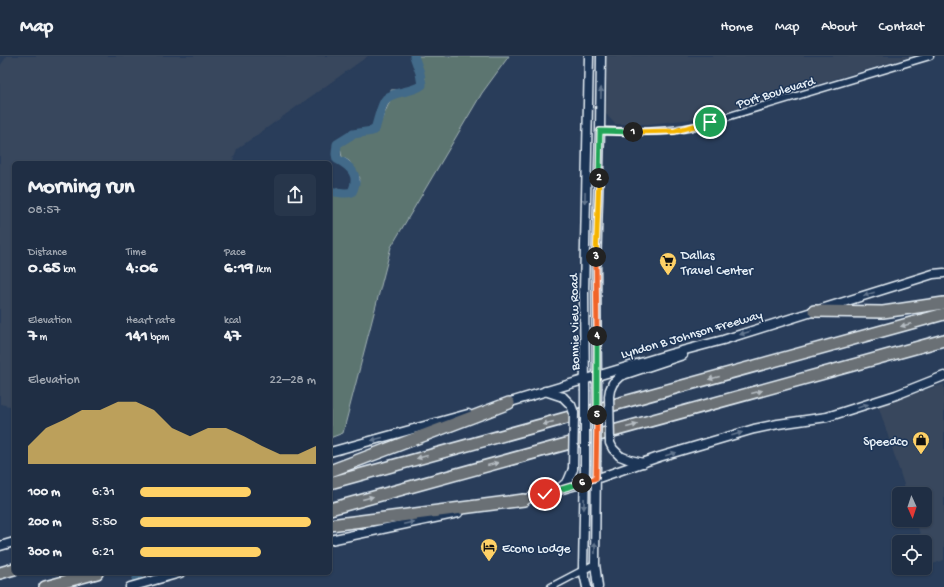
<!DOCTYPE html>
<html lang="en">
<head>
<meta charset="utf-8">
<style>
  :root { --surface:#1f2e44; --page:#27364b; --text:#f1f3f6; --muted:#a1a8b2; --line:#3c4a5d; --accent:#ffd166 }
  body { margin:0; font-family:"Gochi Hand",sans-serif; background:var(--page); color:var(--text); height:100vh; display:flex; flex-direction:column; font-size:15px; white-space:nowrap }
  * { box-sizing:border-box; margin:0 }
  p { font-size:13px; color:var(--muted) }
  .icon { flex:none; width:22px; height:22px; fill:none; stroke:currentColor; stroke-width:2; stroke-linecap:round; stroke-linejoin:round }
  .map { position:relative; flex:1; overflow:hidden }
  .drawer { position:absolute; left:12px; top:105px; width:320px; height:414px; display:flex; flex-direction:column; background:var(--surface); border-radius:6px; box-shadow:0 1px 3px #0004,0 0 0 1px var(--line) }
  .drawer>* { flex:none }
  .needle { width:26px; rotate:177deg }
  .fabs { position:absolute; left:892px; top:431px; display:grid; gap:8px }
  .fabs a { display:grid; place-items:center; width:40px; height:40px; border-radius:6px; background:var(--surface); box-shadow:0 1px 3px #0004,0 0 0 1px var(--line); font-size:20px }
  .pin { position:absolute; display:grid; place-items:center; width:34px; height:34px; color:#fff; margin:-17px; border:2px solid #fff; border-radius:50%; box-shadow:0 1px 4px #0007 }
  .km { position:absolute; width:20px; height:20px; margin:-10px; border-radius:50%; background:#222; color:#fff; font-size:11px; line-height:20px; text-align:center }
  .round { display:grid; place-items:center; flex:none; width:42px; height:42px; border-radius:6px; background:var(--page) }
  .summary { display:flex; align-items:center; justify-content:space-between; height:68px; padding:0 16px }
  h1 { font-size:22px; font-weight:700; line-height:30px }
  .metrics { display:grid; grid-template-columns:repeat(3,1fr); gap:6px; height:68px; padding:4px 16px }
  .metrics div { display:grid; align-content:center }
  .metrics b { font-size:17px; font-weight:700 }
  .metrics small { font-size:11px; font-weight:400 }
  .metrics p { font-size:11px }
  .chart { height:112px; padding:8px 16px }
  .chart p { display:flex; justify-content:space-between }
  .chart svg { width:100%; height:72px; margin-top:4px; fill:var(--accent); opacity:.7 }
  ul { padding:0 16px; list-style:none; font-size:13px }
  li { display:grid; grid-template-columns:64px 48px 1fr; align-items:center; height:30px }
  li i { height:10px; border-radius:5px; background:var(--accent) }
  header { display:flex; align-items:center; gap:24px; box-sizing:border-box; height:56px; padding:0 20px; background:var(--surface); border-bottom:1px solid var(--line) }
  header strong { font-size:19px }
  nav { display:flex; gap:22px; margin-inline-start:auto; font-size:14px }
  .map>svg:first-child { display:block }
  .built { fill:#38475d }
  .green { fill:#5b7470; stroke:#a2b2b4 }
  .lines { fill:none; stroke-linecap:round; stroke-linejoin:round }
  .river { stroke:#426a89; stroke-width:9 }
  .minor-casing { stroke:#e8f1f8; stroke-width:9 }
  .secondary-casing { stroke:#e8f1f8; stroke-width:11 }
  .motorway-casing { stroke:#e8f1f8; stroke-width:14 }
  .minor { stroke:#1d3557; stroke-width:6 }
  .secondary { stroke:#1d3557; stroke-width:8 }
  .motorway { stroke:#6a7074; stroke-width:11 }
  .secondary-bridge-casing { stroke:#e8f1f8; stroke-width:11; stroke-linecap:butt }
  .secondary-bridge { stroke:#1d3557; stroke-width:8 }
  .oneway { fill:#64778f }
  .oneway2 { fill:#b6bdc3 }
  .split-1-casing { stroke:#fff; stroke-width:8 }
  .split-2-casing { stroke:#fff; stroke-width:8 }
  .split-3-casing { stroke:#fff; stroke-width:8 }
  .split-4-casing { stroke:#fff; stroke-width:8 }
  .split-5-casing { stroke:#fff; stroke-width:8 }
  .split-6-casing { stroke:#fff; stroke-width:8 }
  .split-7-casing { stroke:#fff; stroke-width:8 }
  .split-1 { stroke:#f5b400; stroke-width:5 }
  .split-2 { stroke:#22a559; stroke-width:5 }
  .split-3 { stroke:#f5b400; stroke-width:5 }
  .split-4 { stroke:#f0652b; stroke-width:5 }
  .split-5 { stroke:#22a559; stroke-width:5 }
  .split-6 { stroke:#f0652b; stroke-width:5 }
  .split-7 { stroke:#22a559; stroke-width:5 }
  .labels { text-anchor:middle; stroke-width:3; stroke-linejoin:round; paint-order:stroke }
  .street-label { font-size:13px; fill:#e8f1f8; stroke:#1d3557 }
  .poi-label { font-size:13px; fill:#e8f1f8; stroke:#1d3557; text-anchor:start }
</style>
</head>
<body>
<header>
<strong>Map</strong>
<nav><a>Home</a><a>Map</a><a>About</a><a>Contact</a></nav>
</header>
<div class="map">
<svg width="944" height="531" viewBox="0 0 944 531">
  <rect width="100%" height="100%" fill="#293d5a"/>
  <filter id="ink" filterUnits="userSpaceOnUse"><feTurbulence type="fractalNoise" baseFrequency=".025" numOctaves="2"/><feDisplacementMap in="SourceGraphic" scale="8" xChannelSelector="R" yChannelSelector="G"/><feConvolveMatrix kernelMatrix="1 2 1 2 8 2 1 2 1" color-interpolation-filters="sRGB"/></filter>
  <g filter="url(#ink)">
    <g class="built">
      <path d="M7 0H368L237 93 232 107H14V351L0 348V10Z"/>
      <path d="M607 0H912L708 61 649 68H615L606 58Z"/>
      <path d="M944 328V504L930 509 925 493V486H923L915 464H925V438H907L878 349Z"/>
    </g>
    <path class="green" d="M417 0H509L482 37 391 191 343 377 330 382V135L337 132 351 136 357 132 360 122 349 105 342 101 339 87C354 75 359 73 378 72L392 40 391 34 412 33 425 23Z"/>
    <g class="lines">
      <g class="river">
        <path d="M330 136C338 135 344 139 352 136 360 120 352 111 337 103L336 98 337 88 353 78 372 75 375 73C378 65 381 48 386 43 393 35 412 37 422 29L420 17 414 0"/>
        <path d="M134 531 139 517"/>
      </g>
      <defs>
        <g id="minor">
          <path d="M600 75C631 76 663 77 693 71L930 0"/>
          <path d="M551 531 595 508"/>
        </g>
        <g id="secondary">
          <path d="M613 327 620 320 683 299"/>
          <path d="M597 331 596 212 600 75 601 0"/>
          <path d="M585 334 584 237 589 0"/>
          <path d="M545 335 563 341"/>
          <path d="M504 348 670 298 723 284 933 218 944 217"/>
          <path d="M330 396 468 358"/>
          <path d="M620 400 630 404 643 407"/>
          <path d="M596 406 595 508 598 531"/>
          <path d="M585 409 583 513 587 531"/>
          <path d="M559 433 568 425 573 413"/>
          <path d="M519 445 584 427 659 401 754 373 778 368 827 361 896 339 944 320"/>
          <path d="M330 484 458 457"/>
          <path d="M0 490 14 486"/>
          <path d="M130 531 180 517"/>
        </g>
        <g id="motorway">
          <path d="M814 255 883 256 944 247"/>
          <path d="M330 415 509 347"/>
          <path d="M330 427 944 258"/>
          <path d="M330 453 944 284"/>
          <path d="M330 469 524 444"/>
          <path d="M0 517 14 513"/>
          <path d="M45 531 97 517"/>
        </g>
      </defs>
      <use href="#minor" class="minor-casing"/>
      <use href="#secondary" class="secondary-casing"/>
      <use href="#motorway" class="motorway-casing"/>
      <use href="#minor" class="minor"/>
      <use href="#secondary" class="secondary"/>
      <use href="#motorway" class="motorway"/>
      <defs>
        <g id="secondary-bridge">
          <path d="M613 327 610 334 609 340 610 387 613 393 620 400"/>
          <path d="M563 341 571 349 574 357 573 413"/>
          <path d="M596 406 597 331"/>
          <path d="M585 409V334"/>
        </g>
      </defs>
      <use href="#secondary-bridge" class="secondary-bridge-casing"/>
      <use href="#secondary-bridge" class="secondary-bridge"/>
    </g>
    <defs><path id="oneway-solid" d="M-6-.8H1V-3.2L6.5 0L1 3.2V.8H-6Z"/></defs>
    <g class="oneway">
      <use href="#oneway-solid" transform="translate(601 37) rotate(-89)"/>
      <use href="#oneway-solid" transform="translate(585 142) rotate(91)"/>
      <use href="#oneway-solid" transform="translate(869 238) rotate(163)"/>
      <use href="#oneway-solid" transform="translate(745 277) rotate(163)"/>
      <use href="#oneway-solid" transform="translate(863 350) rotate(-19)"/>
      <use href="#oneway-solid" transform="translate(737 378) rotate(-18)"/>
      <use href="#oneway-solid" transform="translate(377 383) rotate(165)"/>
      <use href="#oneway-solid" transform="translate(671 398) rotate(-16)"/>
      <use href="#oneway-solid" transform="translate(584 448) rotate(91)"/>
      <use href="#oneway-solid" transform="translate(409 467) rotate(-12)"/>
      <use href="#oneway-solid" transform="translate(595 492) rotate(-89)"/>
    </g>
    <g class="oneway2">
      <use href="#oneway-solid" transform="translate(906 269) rotate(165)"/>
      <use href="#oneway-solid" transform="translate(714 322) rotate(165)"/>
      <use href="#oneway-solid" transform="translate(757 336) rotate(-15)"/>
      <use href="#oneway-solid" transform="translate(548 367) rotate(165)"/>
      <use href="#oneway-solid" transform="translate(632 370) rotate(-15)"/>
      <use href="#oneway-solid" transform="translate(422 401) rotate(165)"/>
      <use href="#oneway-solid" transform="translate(493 408) rotate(-15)"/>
      <use href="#oneway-solid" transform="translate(368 442) rotate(-15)"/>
    </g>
  </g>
  <g class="lines" filter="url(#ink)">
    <defs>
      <path id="split-1" d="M633 76 675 75 710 66"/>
      <path id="split-2" d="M599 122 600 75 633 76"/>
      <path id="split-3" d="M596 201 599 122"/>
      <path id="split-4" d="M596 201 597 280"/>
      <path id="split-5" d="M597 280V359"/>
      <path id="split-6" d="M582 427 596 422 597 359"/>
      <path id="split-7" d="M545 438 582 427"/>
    </defs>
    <use href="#split-1" class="split-1-casing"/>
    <use href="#split-2" class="split-2-casing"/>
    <use href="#split-3" class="split-3-casing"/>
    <use href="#split-4" class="split-4-casing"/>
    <use href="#split-5" class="split-5-casing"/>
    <use href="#split-6" class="split-6-casing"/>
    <use href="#split-7" class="split-7-casing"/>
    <use href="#split-1" class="split-1"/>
    <use href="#split-2" class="split-2"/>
    <use href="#split-3" class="split-3"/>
    <use href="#split-4" class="split-4"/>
    <use href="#split-5" class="split-5"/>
    <use href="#split-6" class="split-6"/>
    <use href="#split-7" class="split-7"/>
  </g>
  <defs>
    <symbol id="supermarket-pin" viewBox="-11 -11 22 30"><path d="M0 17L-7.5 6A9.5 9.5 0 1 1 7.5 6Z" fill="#ffd166" stroke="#1d3557"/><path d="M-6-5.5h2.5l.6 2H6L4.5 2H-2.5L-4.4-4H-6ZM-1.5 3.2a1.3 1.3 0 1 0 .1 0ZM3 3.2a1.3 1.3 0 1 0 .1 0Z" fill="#111"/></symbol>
    <symbol id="shop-pin" viewBox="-11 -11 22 30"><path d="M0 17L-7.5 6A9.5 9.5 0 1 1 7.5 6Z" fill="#ffd166" stroke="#1d3557"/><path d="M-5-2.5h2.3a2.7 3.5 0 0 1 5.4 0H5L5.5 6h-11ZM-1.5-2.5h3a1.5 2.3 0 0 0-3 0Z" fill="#111"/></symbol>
    <symbol id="hotel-pin" viewBox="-11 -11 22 30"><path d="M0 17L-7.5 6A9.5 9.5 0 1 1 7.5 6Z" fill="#ffd166" stroke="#1d3557"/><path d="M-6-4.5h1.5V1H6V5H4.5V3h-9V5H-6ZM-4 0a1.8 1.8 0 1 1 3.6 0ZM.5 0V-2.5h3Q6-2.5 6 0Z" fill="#111"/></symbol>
  </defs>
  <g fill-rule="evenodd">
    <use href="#supermarket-pin" x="658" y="195" width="20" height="27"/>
    <use href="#shop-pin" x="911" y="374" width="20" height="27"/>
    <use href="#hotel-pin" x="479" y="481" width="20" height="27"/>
  </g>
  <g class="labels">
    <g class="street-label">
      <text transform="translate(775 35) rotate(-17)" y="5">Port Boulevard</text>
      <text transform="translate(573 266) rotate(-91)" y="5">Bonnie View Road</text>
      <text transform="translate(691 277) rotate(-16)" y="5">Lyndon B Johnson Freeway</text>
    </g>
    <g class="poi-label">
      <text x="681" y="203">Dallas<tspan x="681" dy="15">Travel Center</tspan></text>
      <text x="908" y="389" text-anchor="end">Speedco</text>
      <text x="502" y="496">Econo Lodge</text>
    </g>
  </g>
</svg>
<div class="fabs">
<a><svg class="needle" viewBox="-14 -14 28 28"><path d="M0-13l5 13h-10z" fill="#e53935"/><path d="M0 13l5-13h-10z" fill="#a1a8b2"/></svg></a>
<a><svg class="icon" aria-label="locate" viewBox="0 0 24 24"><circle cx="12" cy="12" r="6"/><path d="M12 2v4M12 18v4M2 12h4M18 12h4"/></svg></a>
</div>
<div class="pin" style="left:710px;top:66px;background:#1e9e55"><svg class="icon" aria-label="arrive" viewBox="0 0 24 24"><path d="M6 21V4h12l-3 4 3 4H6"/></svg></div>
<div class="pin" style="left:545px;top:438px;background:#d93025"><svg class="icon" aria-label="check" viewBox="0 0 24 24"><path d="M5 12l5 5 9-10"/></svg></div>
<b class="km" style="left:633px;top:76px">1</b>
<b class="km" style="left:599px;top:122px">2</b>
<b class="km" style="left:596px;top:201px">3</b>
<b class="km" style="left:597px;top:280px">4</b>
<b class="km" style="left:597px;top:359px">5</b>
<b class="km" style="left:582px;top:427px">6</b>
<section class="drawer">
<div class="summary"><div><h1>Morning run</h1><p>08:57</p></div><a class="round"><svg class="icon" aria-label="share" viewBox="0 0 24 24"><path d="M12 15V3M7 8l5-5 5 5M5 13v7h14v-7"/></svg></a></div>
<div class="metrics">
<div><p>Distance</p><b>0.65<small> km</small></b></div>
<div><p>Time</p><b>4:06</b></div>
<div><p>Pace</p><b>6:19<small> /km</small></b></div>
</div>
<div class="metrics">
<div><p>Elevation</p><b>7<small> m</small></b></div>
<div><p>Heart rate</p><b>141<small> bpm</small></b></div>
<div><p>kcal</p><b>47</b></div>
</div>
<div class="chart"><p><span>Elevation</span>22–28 m</p>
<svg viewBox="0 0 160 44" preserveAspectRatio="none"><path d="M0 44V33L10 22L20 17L30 11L40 11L50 6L60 6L70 11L80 22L90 27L100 22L110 22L120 27L130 33L140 38L150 38L160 33V44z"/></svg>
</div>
<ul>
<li><b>100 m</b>6:31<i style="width:63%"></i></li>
<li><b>200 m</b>5:50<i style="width:97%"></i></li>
<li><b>300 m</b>6:21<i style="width:69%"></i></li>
</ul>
</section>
</div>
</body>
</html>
